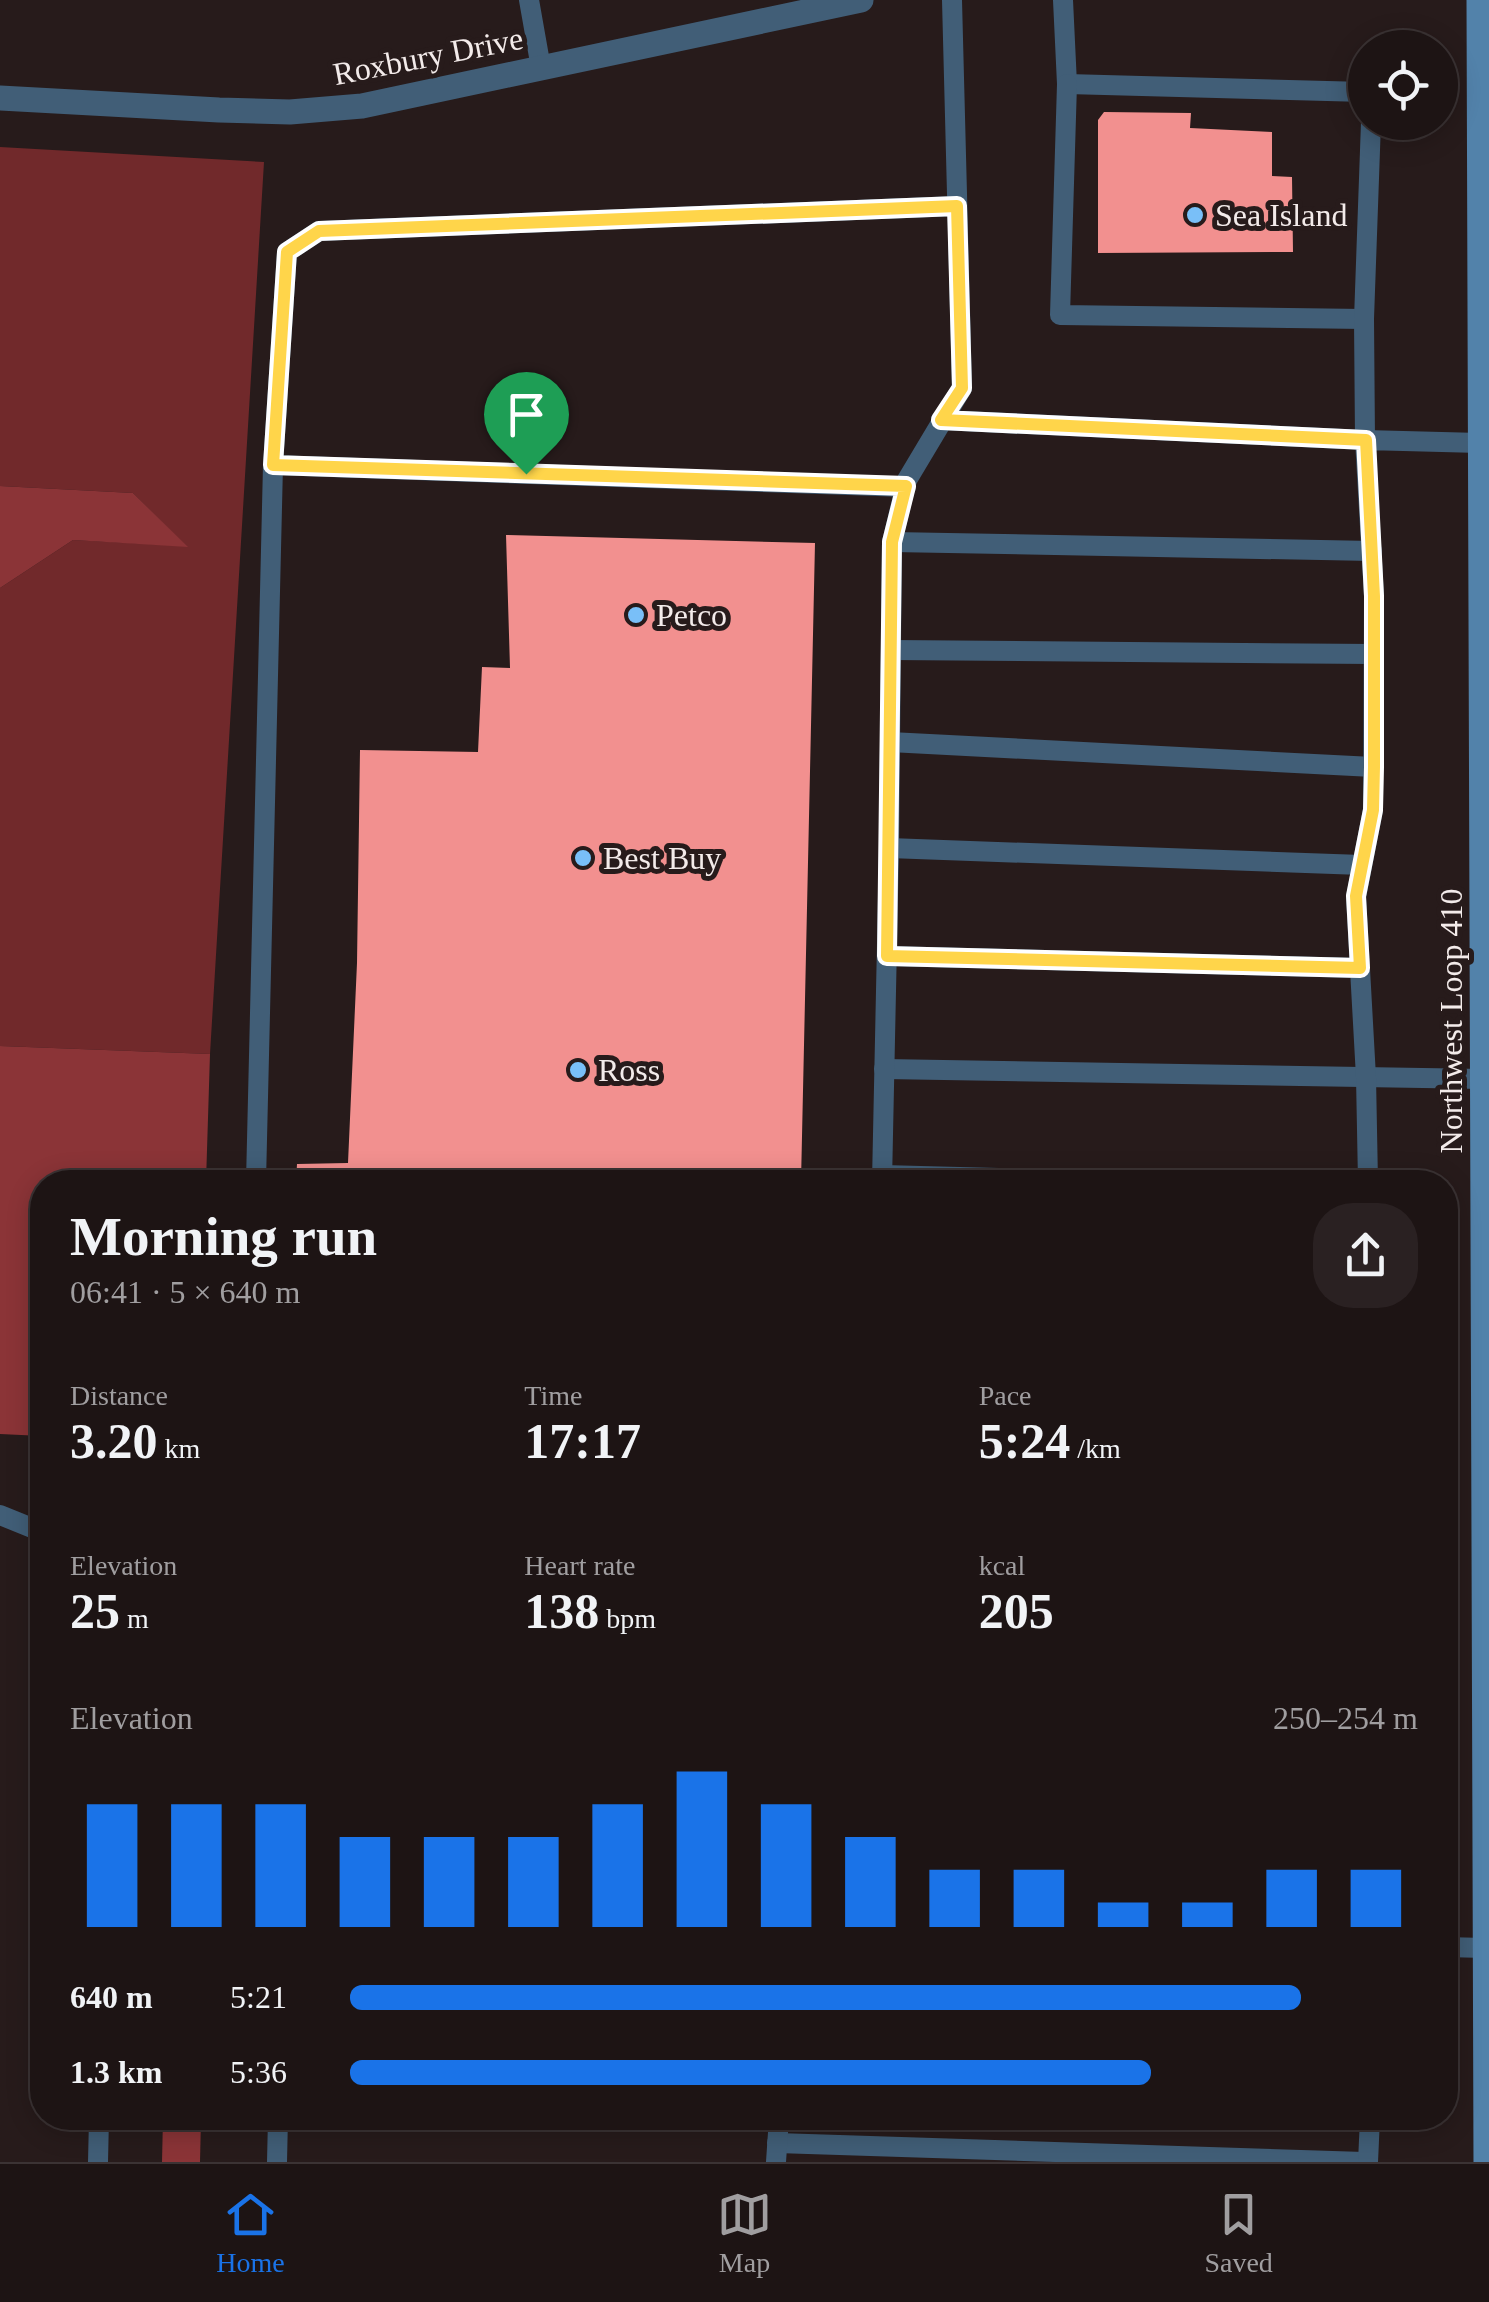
<!DOCTYPE html>
<html lang="en">
<head>
<meta charset="utf-8">
<style>
  :root { --surface:#1d1414; --page:#2a2122; --text:#f1f3f6; --muted:#a09ea0; --line:#3b3334; --accent:#1a73e8 }
  body { margin:0; font-family:"Times New Roman",serif; background:var(--page); color:var(--text); height:100vh; display:flex; flex-direction:column; font-size:38px; white-space:nowrap }
  * { box-sizing:border-box; margin:0 }
  p { font-size:32px; color:var(--muted) }
  .icon { flex:none; width:55px; height:55px; fill:none; stroke:currentColor; stroke-width:2; stroke-linecap:round; stroke-linejoin:round }
  .map { position:relative; flex:1; overflow:hidden }
  .panel { position:absolute; left:30px; top:1170px; width:1428px; height:960px; display:flex; flex-direction:column; background:var(--surface); border-radius:40px; box-shadow:0 5px 25px #0003,0 0 0 2px var(--line) }
  .panel>* { flex:none }
  .controls { position:absolute; left:1348px; top:30px; display:grid; gap:20px }
  .controls a { display:grid; place-items:center; width:110px; height:110px; border-radius:50%; background:var(--surface); box-shadow:0 5px 25px #0003,0 0 0 2px var(--line); font-size:50px }
  .pin { position:absolute; display:grid; place-items:center; width:85px; height:85px; color:#fff; margin:-102px -42px; border-radius:50% 50% 50% 0; rotate:-45deg; box-shadow:0 0 10px #0007 }
  .pin .icon { rotate:45deg }
  .round { display:grid; place-items:center; flex:none; width:105px; height:105px; border-radius:40px; background:var(--page) }
  .summary { display:flex; align-items:center; justify-content:space-between; height:170px; padding:0 40px }
  h1 { font-size:55px; font-weight:700; line-height:75px }
  .stats { display:grid; grid-template-columns:repeat(3,1fr); gap:15px; height:170px; padding:10px 40px }
  .stats div { display:grid; align-content:center }
  .stats b { font-size:50px; font-weight:700 }
  .stats small { font-size:28px; font-weight:400 }
  .stats p { font-size:28px }
  .chart { height:280px; padding:20px 40px }
  .chart p { display:flex; justify-content:space-between }
  .chart svg { width:100%; height:180px; margin-top:10px; stroke:var(--accent); stroke-width:6 }
  ul { padding:0 40px; list-style:none; font-size:32px }
  li { display:grid; grid-template-columns:160px 120px 1fr; align-items:center; height:75px }
  li i { height:25px; border-radius:12px; background:var(--accent) }
  .tab-bar { display:flex; justify-content:space-around; align-items:center; height:140px; border-top:2px solid var(--line); background:var(--surface); font-size:28px; color:var(--muted) }
  .tab-bar a { display:grid; justify-items:center; gap:5px }
  .tab-bar .current { color:var(--accent) }
  .map>svg:first-child { display:block }
  .green { fill:#71292b }
  .forest { fill:#8b3437 }
  .building { fill:#f2908f }
  .lines { fill:none; stroke-linecap:round; stroke-linejoin:round }
  .service { stroke:#415e77; stroke-width:20 }
  .minor { stroke:#415e77; stroke-width:25 }
  .secondary { stroke:#5282aa; stroke-width:25 }
  .route-casing { stroke:#fff; stroke-width:20 }
  .route { stroke:#ffd54a; stroke-width:12 }
  .poi-dot { fill:#79bff8; stroke:#271b1b; stroke-width:4 }
  .labels { text-anchor:middle; stroke-width:10; stroke-linejoin:round; paint-order:stroke }
  .street-label { font-size:32px; fill:#f3ebea; stroke:#271b1b }
  .poi-label { font-size:32px; fill:#f3ebea; stroke:#271b1b; text-anchor:start }
</style>
</head>
<body>
<div class="map">
<svg width="1489" height="2162" viewBox="0 0 1489 2162">
  <rect width="100%" height="100%" fill="#271b1b"/>
  <path class="green" d="M0 147 264 162 210 1054 0 1046V588L73 540 186 546 133 493 0 486Z"/>
  <g class="forest">
    <path d="M0 486 133 493 188 547 73 540 0 588Z"/>
    <path d="M0 1046 210 1054 206 1182H42V1436L0 1434Z"/>
    <path d="M163 2118H201L200 2162H162Z"/>
  </g>
  <g class="building">
    <path d="M1104 112 1191 113 1190 128 1272 132V176L1292 177 1293 252 1098 253V120Z"/>
    <path d="M506 535 815 543 801 1182H296L297 1164 348 1163 357 963 360 750 478 752 482 667 510 668Z"/>
  </g>
  <g class="lines">
    <g class="service">
      <path d="M529 0 541 68"/>
      <path d="M1063 0 1067 84 1365 92"/>
      <path d="M1067 84 1060 315 1364 319"/>
      <path d="M941 420 1365 440 1364 319 1371 122"/>
      <path d="M906 487 273 465 287 252 319 231 957 206"/>
      <path d="M892 542 1372 551"/>
      <path d="M891 650 1374 654"/>
      <path d="M890 742 1373 767"/>
      <path d="M889 848 1362 865"/>
      <path d="M887 956 1360 968"/>
      <path d="M884 1069 1484 1079"/>
      <path d="M882 1175 1146 1182"/>
      <path d="M256 1182 273 465"/>
      <path d="M882 1182 889 848 892 542 907 480 962 388 952 0"/>
      <path d="M1368 1182 1366 1077 1356 897 1373 810 1374 596 1365 440 1480 443"/>
      <path d="M0 1515 42 1532"/>
      <path d="M1445 1947 1485 1948"/>
      <path d="M777 2143 1364 2162"/>
      <path d="M98 2162 99 2118"/>
      <path d="M277 2162 278 2118"/>
      <path d="M776 2162 779 2118"/>
      <path d="M1368 2162 1370 2118"/>
    </g>
    <path class="minor" d="M0 98 219 110 290 112 362 106 861 0"/>
    <path class="secondary" d="M1479 0 1486 2162"/>
  </g>
  <g class="lines">
    <defs>
      <path id="route" d="M957 206 962 388 941 420 1366 440 1374 596V767L1373 810 1356 896 1360 968 887 956 892 542 906 486 273 465 287 252 319 231Z"/>
    </defs>
    <use href="#route" class="route-casing"/>
    <use href="#route" class="route"/>
  </g>
  <g class="poi-dot">
    <circle cx="1195" cy="215" r="10"/>
    <circle cx="636" cy="615" r="10"/>
    <circle cx="583" cy="858" r="10"/>
    <circle cx="578" cy="1070" r="10"/>
  </g>
  <g class="labels">
    <g class="street-label">
      <text transform="translate(428 56) rotate(-11)" y="11">Roxbury Drive</text>
      <text transform="translate(1451 1021) rotate(-90)" y="11">Northwest Loop 410</text>
    </g>
    <g class="poi-label">
      <text x="1215" y="226">Sea Island</text>
      <text x="656" y="626">Petco</text>
      <text x="603" y="869">Best Buy</text>
      <text x="598" y="1081">Ross</text>
    </g>
  </g>
</svg>
<div class="controls">
<a><svg class="icon" aria-label="locate" viewBox="0 0 24 24"><circle cx="12" cy="12" r="6"/><path d="M12 2v4M12 18v4M2 12h4M18 12h4"/></svg></a>
</div>
<div class="pin" style="left:526px;top:474px;background:#1e9e55"><svg class="icon" aria-label="arrive" viewBox="0 0 24 24"><path d="M6 21V4h12l-3 4 3 4H6"/></svg></div>
<section class="panel">
<div class="summary"><div><h1>Morning run</h1><p>06:41 · 5 × 640 m</p></div><a class="round"><svg class="icon" aria-label="share" viewBox="0 0 24 24"><path d="M12 15V3M7 8l5-5 5 5M5 13v7h14v-7"/></svg></a></div>
<div class="stats">
<div><p>Distance</p><b>3.20<small> km</small></b></div>
<div><p>Time</p><b>17:17</b></div>
<div><p>Pace</p><b>5:24<small> /km</small></b></div>
</div>
<div class="stats">
<div><p>Elevation</p><b>25<small> m</small></b></div>
<div><p>Heart rate</p><b>138<small> bpm</small></b></div>
<div><p>kcal</p><b>205</b></div>
</div>
<div class="chart"><p><span>Elevation</span>250–254 m</p>
<svg viewBox="0 0 160 44" preserveAspectRatio="none"><path d="M5 44V14M15 44V14M25 44V14M35 44V22M45 44V22M55 44V22M65 44V14M75 44V6M85 44V14M95 44V22M105 44V30M115 44V30M125 44V38M135 44V38M145 44V30M155 44V30"/></svg>
</div>
<ul>
<li><b>640 m</b>5:21<i style="width:89%"></i></li>
<li><b>1.3 km</b>5:36<i style="width:75%"></i></li>
</ul>
</section>
</div>
<nav class="tab-bar">
<a class="current"><svg class="icon" aria-label="home" viewBox="0 0 24 24"><path d="M3 11l9-7 9 7M6 9v11h12V9"/></svg>Home</a>
<a><svg class="icon" aria-label="map" viewBox="0 0 24 24"><path d="M3 6l6-2 6 2 6-2v14l-6 2-6-2-6 2zM9 4v14M15 6v14"/></svg>Map</a>
<a><svg class="icon" aria-label="saved" viewBox="0 0 24 24"><path d="M7 4h10v16l-5-4-5 4z"/></svg>Saved</a>
</nav>
</body>
</html>
